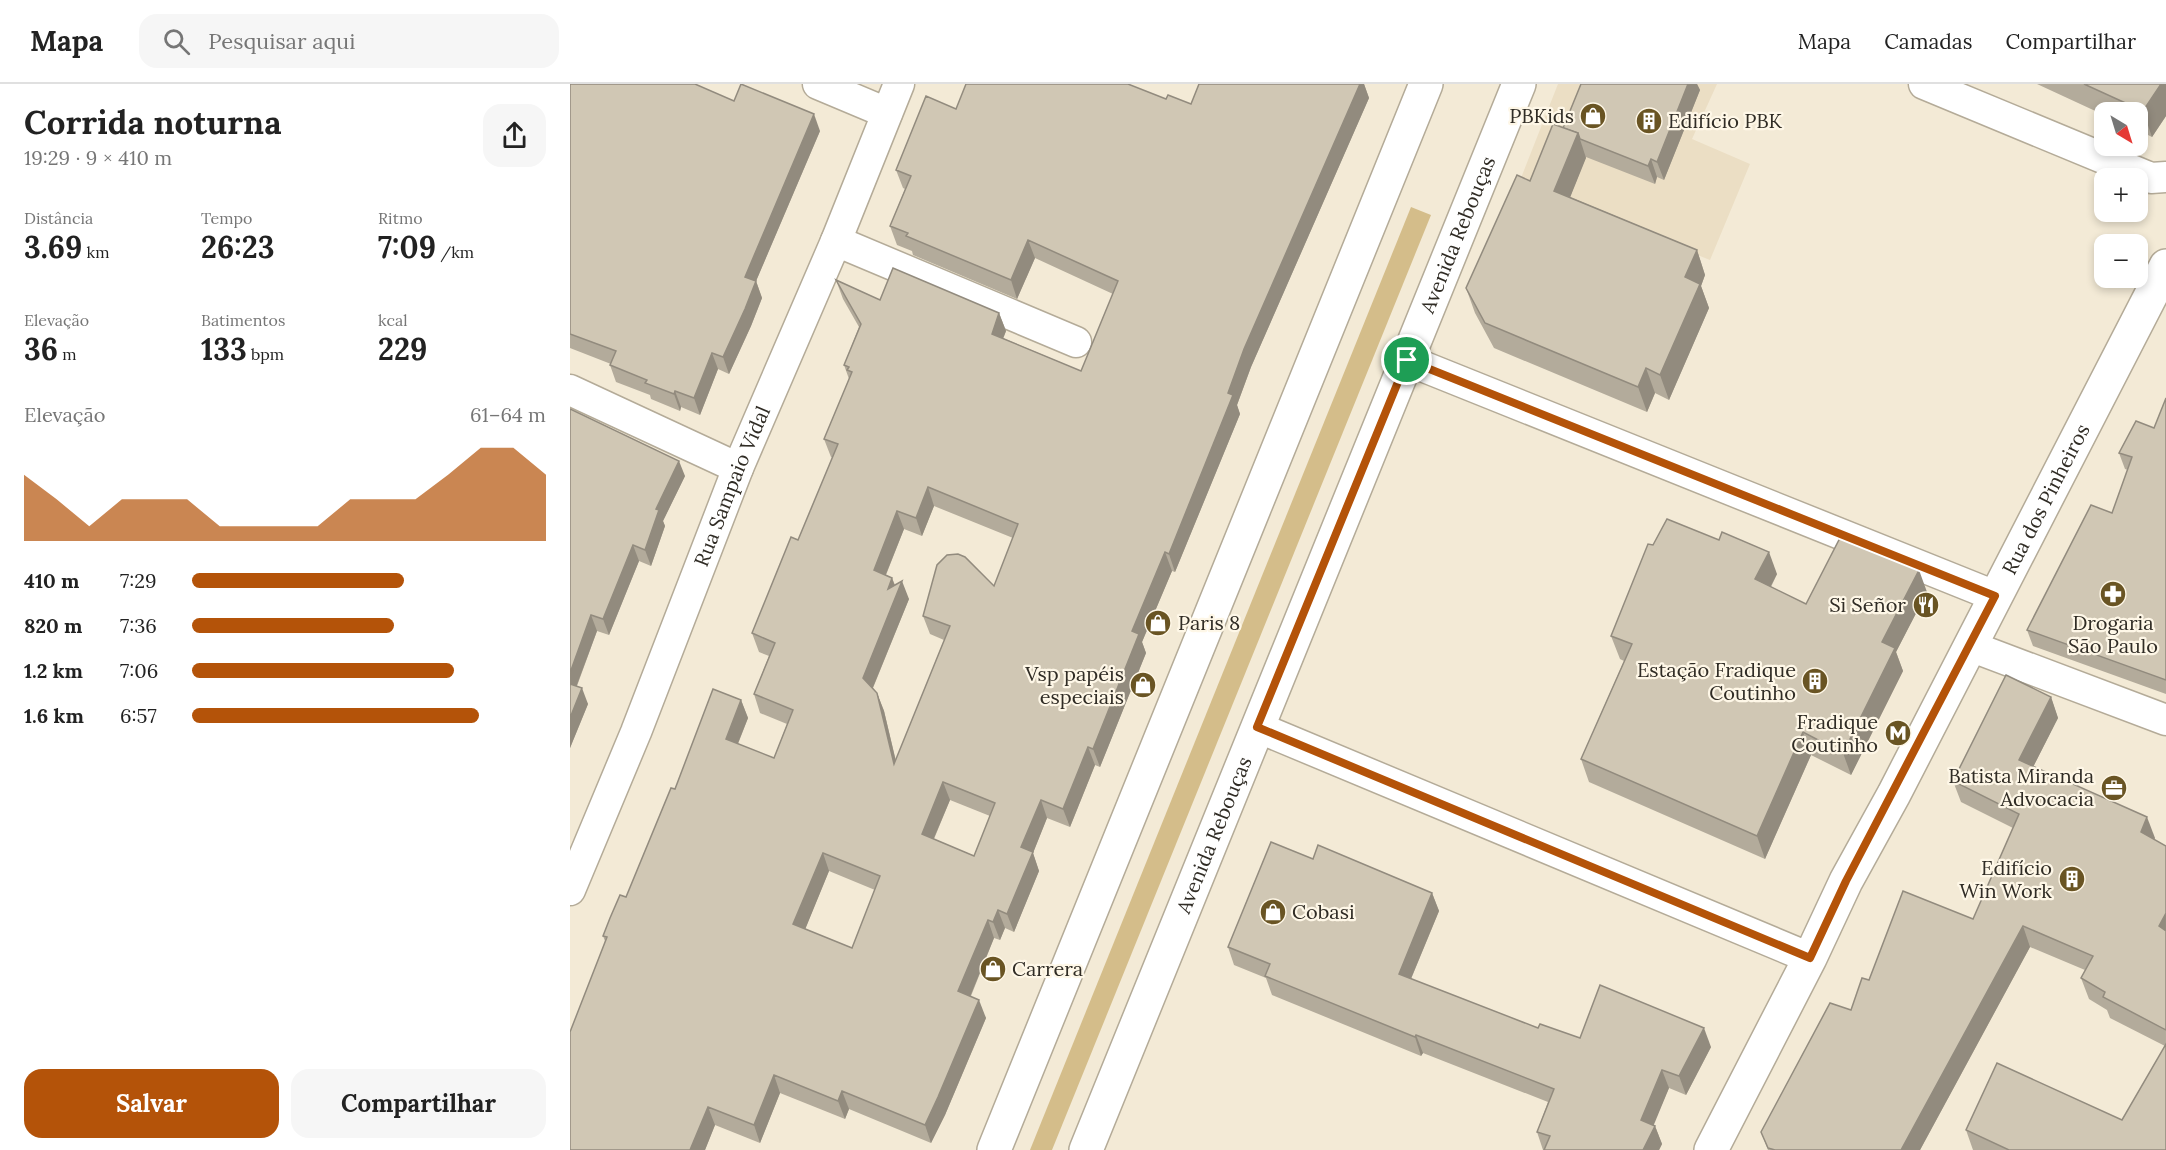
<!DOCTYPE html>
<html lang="pt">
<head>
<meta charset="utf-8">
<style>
  :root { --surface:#fff; --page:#f6f6f6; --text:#222; --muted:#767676; --line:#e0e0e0; --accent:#b45309 }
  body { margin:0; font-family:Lora,serif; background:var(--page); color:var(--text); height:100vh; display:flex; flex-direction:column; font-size:22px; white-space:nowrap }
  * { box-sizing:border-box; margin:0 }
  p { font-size:20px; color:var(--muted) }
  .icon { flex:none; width:33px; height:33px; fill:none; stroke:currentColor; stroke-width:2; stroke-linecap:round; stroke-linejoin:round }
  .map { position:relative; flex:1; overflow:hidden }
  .panel { display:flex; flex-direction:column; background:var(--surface); width:570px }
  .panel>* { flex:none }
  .needle { width:39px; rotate:142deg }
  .buttons { position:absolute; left:1524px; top:18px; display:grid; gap:12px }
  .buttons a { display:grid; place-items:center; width:54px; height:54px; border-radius:12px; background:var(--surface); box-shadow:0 3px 9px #0003; font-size:30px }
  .pin { position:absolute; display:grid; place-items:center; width:51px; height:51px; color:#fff; margin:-26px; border:3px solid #fff; border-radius:50%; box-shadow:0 2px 6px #0007 }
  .round { display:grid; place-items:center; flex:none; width:63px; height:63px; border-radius:18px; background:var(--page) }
  .overview { display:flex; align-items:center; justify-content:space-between; height:102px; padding:0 24px }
  h1 { font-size:33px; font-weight:700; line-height:45px }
  .stats { display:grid; grid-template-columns:repeat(3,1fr); gap:9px; height:102px; padding:6px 24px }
  .stats div { display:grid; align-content:center }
  .stats b { font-size:30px; font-weight:700 }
  .stats small { font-size:16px; font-weight:400 }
  .stats p { font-size:16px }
  .chart { height:168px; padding:12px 24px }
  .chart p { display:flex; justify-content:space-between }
  .chart svg { width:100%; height:108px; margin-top:6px; fill:var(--accent); opacity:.7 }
  .button { display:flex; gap:12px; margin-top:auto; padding:12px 24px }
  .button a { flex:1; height:69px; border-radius:18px; background:var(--accent); color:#fff; font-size:24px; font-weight:700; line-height:69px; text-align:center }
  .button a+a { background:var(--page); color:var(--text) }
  ul { padding:0 24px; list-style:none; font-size:20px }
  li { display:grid; grid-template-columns:96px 72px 1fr; align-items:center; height:45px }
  li i { height:15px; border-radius:8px; background:var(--accent) }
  header { display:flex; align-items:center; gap:36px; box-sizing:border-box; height:84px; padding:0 30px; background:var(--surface); border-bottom:2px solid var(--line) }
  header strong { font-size:28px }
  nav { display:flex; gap:33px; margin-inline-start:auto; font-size:21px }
  .search { width:420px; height:54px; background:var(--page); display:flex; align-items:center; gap:15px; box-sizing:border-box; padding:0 21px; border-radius:18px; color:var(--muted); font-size:22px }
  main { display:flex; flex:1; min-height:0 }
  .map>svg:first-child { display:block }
  .built { fill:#ebdec4 }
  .green { fill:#d4bd8a }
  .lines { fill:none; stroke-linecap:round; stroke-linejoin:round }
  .street-casing { stroke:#b4ab98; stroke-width:33 }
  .secondary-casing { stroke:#b4ab98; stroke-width:36 }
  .primary-casing { stroke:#b4ab98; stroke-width:36 }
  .street { stroke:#fff; stroke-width:30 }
  .secondary { stroke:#fff; stroke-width:33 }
  .primary { stroke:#fff; stroke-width:33 }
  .wall { fill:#b3ab9b; fill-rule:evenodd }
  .shaded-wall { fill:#928b7e }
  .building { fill:#d0c7b4; stroke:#928b7e; stroke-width:1.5; fill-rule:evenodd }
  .route-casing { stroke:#fff; stroke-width:12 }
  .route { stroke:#b45309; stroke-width:8 }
  .labels { text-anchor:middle; stroke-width:4.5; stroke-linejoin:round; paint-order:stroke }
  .poi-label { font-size:20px; fill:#302c25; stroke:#fef7e7; text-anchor:end }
  .street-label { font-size:20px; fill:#302c25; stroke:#fef7e7 }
</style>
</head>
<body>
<header>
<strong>Mapa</strong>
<div class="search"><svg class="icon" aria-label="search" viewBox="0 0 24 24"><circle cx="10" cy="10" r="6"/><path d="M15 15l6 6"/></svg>Pesquisar aqui</div>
<nav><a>Mapa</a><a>Camadas</a><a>Compartilhar</a></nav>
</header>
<main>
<section class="panel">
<div class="overview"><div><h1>Corrida noturna</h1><p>19:29 · 9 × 410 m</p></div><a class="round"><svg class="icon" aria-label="share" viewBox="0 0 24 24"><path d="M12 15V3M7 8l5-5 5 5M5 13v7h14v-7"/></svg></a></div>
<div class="stats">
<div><p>Distância</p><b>3.69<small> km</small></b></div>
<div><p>Tempo</p><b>26:23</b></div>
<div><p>Ritmo</p><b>7:09<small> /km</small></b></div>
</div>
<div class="stats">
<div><p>Elevação</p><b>36<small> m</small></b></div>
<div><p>Batimentos</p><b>133<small> bpm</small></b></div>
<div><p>kcal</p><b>229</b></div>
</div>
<div class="chart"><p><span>Elevação</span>61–64 m</p>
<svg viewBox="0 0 160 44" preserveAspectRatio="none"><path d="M0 44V17L10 27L20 38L30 27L40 27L50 27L60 38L70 38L80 38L90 38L100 27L110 27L120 27L130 17L140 6L150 6L160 17V44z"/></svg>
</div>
<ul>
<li><b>410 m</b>7:29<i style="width:60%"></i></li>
<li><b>820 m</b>7:36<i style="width:57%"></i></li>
<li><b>1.2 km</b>7:06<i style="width:74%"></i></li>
<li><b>1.6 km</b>6:57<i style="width:81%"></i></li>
</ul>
<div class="button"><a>Salvar</a><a>Compartilhar</a></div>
</section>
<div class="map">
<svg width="1596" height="1066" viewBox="0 0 1596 1066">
  <rect width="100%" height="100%" fill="#f3ead6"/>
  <path class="built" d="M988 0H1147L1122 55 1180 80 1140 176 949 99Z"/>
  <path class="green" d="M841 123 861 131 482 1066H460Z"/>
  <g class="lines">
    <defs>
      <g id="street">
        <path d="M248 0 317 29"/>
        <path d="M1354 0 1581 94 1596 93"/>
        <path d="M266 157 506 258"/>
        <path d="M837 276 1425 512"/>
        <path d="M0 306 168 384"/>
        <path d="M1400 562 1596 636"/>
        <path d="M687 643 1240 874"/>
        <path id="s1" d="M0 806 66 648 168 384 266 157 329 0"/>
      </g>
      <g id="secondary">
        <path id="s2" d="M1141 1066 1240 874 1276 797 1324 710 1596 182"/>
      </g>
      <g id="primary">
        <path d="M424 1066 856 0"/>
        <path id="s3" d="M516 1066 949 0"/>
      </g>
    </defs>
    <use href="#street" class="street-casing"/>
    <use href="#secondary" class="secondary-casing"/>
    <use href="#primary" class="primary-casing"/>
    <use href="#street" class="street"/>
    <use href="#secondary" class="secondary"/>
    <use href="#primary" class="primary"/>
  </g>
  <g class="wall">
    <path d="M0 0 164 17 250 47 186 197 192 214 181 242 159 290 148 285 130 331 111 323 110 327 81 315 80 311 46 298 40 281 41 280 0 264Z"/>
    <path d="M629 0H794L799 14 681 283 667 321 670 330 605 488 602 487 572 558 576 569 530 683 525 681 500 743 477 734 463 769 469 787 444 848 435 844 430 856 424 854 401 912 416 934 375 1031 361 1059 279 1025 275 1035 210 1009 190 1059 145 1041 135 1066H0L35 857 33 852 56 813 105 705 171 616 178 634 168 660 204 674 217 640 190 629 184 610 199 572 189 568 182 549 228 456 263 374 261 373 254 355 279 295 274 281 289 243 273 215 266 196 310 216 429 229 436 247 433 254 511 287 543 210 465 174 447 215 343 171 342 167 327 161 320 142 335 105 333 104 326 86 386 25 596 15 621 20ZM364 422 443 454 424 502 353 532 360 550 374 556 326 677 314 627 307 609 303 604 339 515 325 501 322 494 316 491 334 445 352 452ZM380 716 420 732 404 772 364 755ZM259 787 305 806 282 864 235 845Z"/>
    <path d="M1011 0H1127L1130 6 1094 96 1087 93 1085 100 1016 73 1000 113 1127 166 1135 191 1131 202 1139 224 1099 316 1085 309 1077 328 924 264 905 229 896 204 960 97 993 44Z"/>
    <path d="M1467 0H1596V32L1582 53 1568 46V28H1534V31Z"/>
    <path d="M1596 314V610L1463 562 1457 546 1542 429 1558 386 1555 385 1549 369 1584 344Z"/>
    <path d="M0 325 115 392 93 437 95 442 81 482 69 477 39 551 27 547 7 602 18 620 0 664Z"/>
    <path d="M1083 461 1207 490 1201 503 1236 520 1357 508 1326 568 1333 587 1281 691 1241 671 1195 775 1019 698 1011 675 1054 577 1050 575 1041 552Z"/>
    <path d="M1481 613 1488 634 1463 683 1585 754 1584 755 1596 762V1066H1403L1396 1046 1552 1036 1595 962 1540 934 1537 926 1519 915 1511 894 1515 886 1460 863 1350 1066H1198L1191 1048 1281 926 1299 896 1403 835 1443 744 1391 718 1383 697Z"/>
    <path d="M743 775 862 809 869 827 841 895 968 944 1010 954 1141 963 1116 1011 1099 1004 1083 1041 1085 1042 1092 1060 1089 1066H973L967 1048 978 1018 853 969 851 972 702 911 696 894 664 881 658 863Z"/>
  </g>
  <g class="shaded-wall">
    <path d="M790 0H794L799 14 681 283 667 321 670 330 605 488 599 470 658 309 674 265Z"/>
    <path d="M1118 0H1127L1130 6 1094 96 1087 78Z"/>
    <path d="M1591 0H1596V32L1582 53 1573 27Z"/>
    <path d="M244 30 250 47 181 209 175 193Z"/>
    <path d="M1008 49 1016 74 993 131 984 107Z"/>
    <path d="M1081 75 1087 93 1085 100 1078 82Z"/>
    <path d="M458 156 465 174 447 215 441 196Z"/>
    <path d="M1127 166 1135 191 1131 202 1139 224 1099 316 1090 291 1115 193Z"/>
    <path d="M186 197 192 214 181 242 159 290 153 273Z"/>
    <path d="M429 229 436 247 428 268 422 250Z"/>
    <path d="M142 269 148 285 130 331 124 314Z"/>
    <path d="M1076 284 1085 309 1077 328 1068 303Z"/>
    <path d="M105 307 111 323 110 327 104 310Z"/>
    <path d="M109 377 115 392 93 437 95 442 81 482 75 466 86 425Z"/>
    <path d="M358 403 364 422 352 452 346 434Z"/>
    <path d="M327 427 334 445 310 505 304 486Z"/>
    <path d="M63 461 69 477 39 551 33 535Z"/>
    <path d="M595 468 602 487 572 558 576 569 530 683 523 665 562 547Z"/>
    <path d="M1199 468 1207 490 1193 517 1185 495Z"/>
    <path d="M1349 486 1357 508 1326 568 1333 587 1281 691 1273 669 1312 558Z"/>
    <path d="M322 494 327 508 332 497 339 515 299 613 293 594 318 505Z"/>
    <path d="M21 531 27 547 2 614 0 607V589Z"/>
    <path d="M12 604 18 620 0 664V634Z"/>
    <path d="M307 609 314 627 331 699 324 680Z"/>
    <path d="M1481 613 1488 634 1456 697 1449 676Z"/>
    <path d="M171 616 178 634 162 674 156 655Z"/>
    <path d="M1233 648 1241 671 1195 775 1187 752Z"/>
    <path d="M518 663 525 681 500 743 493 725Z"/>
    <path d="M373 698 380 716 358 768 352 750Z"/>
    <path d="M471 716 477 734 463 769 469 787 444 848 437 830 451 763Z"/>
    <path d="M1577 733 1585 754 1578 769 1571 748Z"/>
    <path d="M253 769 259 787 230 858 223 840Z"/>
    <path d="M862 809 869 827 835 909 829 890Z"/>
    <path d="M428 826 435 844 430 856 423 838Z"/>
    <path d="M1596 829V862L1589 842Z"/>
    <path d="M418 836 424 854 395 925 388 907Z"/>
    <path d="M1453 842 1460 863 1350 1066H1331Z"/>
    <path d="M409 916 416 934 375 1031 361 1059 355 1041Z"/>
    <path d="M1134 944 1141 963 1116 1011 1109 992Z"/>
    <path d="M846 951 853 969 851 972 845 953Z"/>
    <path d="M1092 986 1099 1004 1078 1055 1071 1036Z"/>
    <path d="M204 991 210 1009 190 1059 184 1041Z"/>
    <path d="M272 1007 279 1025 275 1035 268 1017Z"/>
    <path d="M138 1023 145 1041 135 1066H120Z"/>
    <path d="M1085 1042 1092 1060 1089 1066H1073Z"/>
  </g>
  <g class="building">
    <path d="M0 0H125L164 17 171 0 244 30 175 193 186 197 175 225 153 273 142 269 124 314 105 307 104 310 75 299 77 296 40 281 46 267 0 250Z"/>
    <path d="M396 0H558L596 15 598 11 621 20 629 0H790L674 265 658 309 663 311 599 470 595 468 562 547 569 550 523 665 518 663 493 725 471 716 451 763 463 768 437 830 428 826 423 838 418 836 388 907 409 916 368 1013 355 1041 272 1007 268 1017 204 991 184 1041 138 1023 120 1066H0V948L37 853 33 852 40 834 50 811 56 813 101 704 105 705 143 605 171 616 156 655 204 674 223 626 184 610 205 559 182 549 221 453 228 456 268 360 254 355 282 288 277 286 279 283 274 281 291 240 266 196 310 216 323 184 429 229 422 250 511 287 548 197 458 156 441 196 336 152 338 149 320 142 341 92 326 86 356 12 386 25ZM358 403 448 440 424 502 395 473 388 470 377 471 367 481 353 532 380 542 324 680 307 609 293 594 332 497 318 505 322 494 304 486 327 427 346 434ZM373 698 425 719 404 772 352 750ZM253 769 310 792 282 864 223 840Z"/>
    <path d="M1011 0H1118L1087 78 1081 75 1078 82 1010 55 1008 49 993 44Z"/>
    <path d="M1514 0H1591L1573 27Z"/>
    <path d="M983 40 1008 49 984 107 1127 166 1115 193 1130 200 1090 291 1076 284 1068 303 915 239 896 204 947 91 960 97Z"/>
    <path d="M1596 314V596L1457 546 1521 421 1542 429 1562 373 1549 369 1566 337 1584 344Z"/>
    <path d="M0 325 109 377 86 425 89 426 75 466 63 461 33 535 21 531 0 589Z"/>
    <path d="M1097 435 1149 456 1152 448 1199 468 1185 495 1236 520 1272 450 1349 486 1312 558 1325 564 1273 669 1233 648 1187 752 1011 675 1062 560 1041 552 1078 460 1083 461Z"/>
    <path d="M1436 591 1481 613 1449 676 1577 733 1571 748 1596 762V829L1589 842 1596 847V946L1533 913 1535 908 1511 894 1523 872 1453 842 1331 1066H1205L1198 1064 1191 1048 1260 919 1281 926 1292 894 1299 896 1333 807 1403 835 1449 730 1383 697Z"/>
    <path d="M0 600 12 604 0 634Z"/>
    <path d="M701 758 743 775 748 761 862 809 829 890 968 944 970 940 1010 954 1030 901 1134 944 1109 992 1092 986 1071 1036 1085 1042 1073 1066H974L980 1052 967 1048 984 1005 846 951 845 953 695 892 700 880 658 863Z"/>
    <path d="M1596 960V1066H1439L1396 1046 1427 979 1552 1036Z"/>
  </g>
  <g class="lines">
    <defs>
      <path id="route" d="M837 276 1425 512 1276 797 1240 874 687 643Z"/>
    </defs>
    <use href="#route" class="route-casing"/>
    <use href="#route" class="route"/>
  </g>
  <defs>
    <symbol id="shop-disc" viewBox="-11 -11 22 22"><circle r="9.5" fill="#695423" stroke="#fef7e7"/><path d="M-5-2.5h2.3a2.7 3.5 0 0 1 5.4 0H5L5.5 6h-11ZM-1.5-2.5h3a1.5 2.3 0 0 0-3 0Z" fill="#fff"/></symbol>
    <symbol id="building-disc" viewBox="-11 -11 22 22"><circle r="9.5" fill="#695423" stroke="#fef7e7"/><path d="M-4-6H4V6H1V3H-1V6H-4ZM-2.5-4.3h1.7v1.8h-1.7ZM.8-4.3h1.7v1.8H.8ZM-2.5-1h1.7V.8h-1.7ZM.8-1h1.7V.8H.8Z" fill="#fff"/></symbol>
    <symbol id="pharmacy-disc" viewBox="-11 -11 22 22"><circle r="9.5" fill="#695423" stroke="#fef7e7"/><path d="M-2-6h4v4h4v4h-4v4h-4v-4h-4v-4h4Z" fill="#fff"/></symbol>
    <symbol id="restaurant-disc" viewBox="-11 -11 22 22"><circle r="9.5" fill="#695423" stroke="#fef7e7"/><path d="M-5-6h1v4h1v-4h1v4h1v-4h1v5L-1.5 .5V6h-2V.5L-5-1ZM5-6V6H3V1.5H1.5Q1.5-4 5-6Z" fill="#fff"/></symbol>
    <symbol id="metro-disc" viewBox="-11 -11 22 22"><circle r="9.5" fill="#695423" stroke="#fef7e7"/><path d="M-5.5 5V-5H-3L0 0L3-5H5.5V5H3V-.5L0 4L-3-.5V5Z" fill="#fff"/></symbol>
    <symbol id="office-disc" viewBox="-11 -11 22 22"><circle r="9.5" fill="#695423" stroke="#fef7e7"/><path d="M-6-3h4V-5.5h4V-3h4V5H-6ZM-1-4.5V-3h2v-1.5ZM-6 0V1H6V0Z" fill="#fff"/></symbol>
  </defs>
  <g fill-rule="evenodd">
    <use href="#shop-disc" x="1008" y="17" width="30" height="30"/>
    <use href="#building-disc" x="1064" y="22" width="30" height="30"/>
    <use href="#pharmacy-disc" x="1528" y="495" width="30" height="30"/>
    <use href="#restaurant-disc" x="1341" y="506" width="30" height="30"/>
    <use href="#shop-disc" x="573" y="524" width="30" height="30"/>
    <use href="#building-disc" x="1230" y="582" width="30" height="30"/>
    <use href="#shop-disc" x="558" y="586" width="30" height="30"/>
    <use href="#metro-disc" x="1313" y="634" width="30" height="30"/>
    <use href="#office-disc" x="1529" y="689" width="30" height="30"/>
    <use href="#building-disc" x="1487" y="780" width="30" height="30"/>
    <use href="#shop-disc" x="688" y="813" width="30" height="30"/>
    <use href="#shop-disc" x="408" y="870" width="30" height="30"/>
  </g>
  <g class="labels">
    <g class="poi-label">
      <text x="1004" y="39">PBKids</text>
      <text x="1098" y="44" text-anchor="start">Edifício PBK</text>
      <text x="1336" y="528">Si Señor</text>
      <text x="608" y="546" text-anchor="start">Paris 8</text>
      <text x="1543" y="546" text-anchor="middle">Drogaria<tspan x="1543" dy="23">São Paulo</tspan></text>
      <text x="1226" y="593">Estação Fradique<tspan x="1226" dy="23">Coutinho</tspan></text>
      <text x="554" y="597">Vsp papéis<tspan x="554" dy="23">especiais</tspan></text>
      <text x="1308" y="645">Fradique<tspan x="1308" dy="23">Coutinho</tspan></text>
      <text x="1524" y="699">Batista Miranda<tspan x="1524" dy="23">Advocacia</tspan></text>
      <text x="1482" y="791">Edifício<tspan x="1482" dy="23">Win Work</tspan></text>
      <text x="722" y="835" text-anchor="start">Cobasi</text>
      <text x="442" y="892" text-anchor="start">Carrera</text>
    </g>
    <g class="street-label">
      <text dy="7" stroke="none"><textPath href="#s3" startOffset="988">Avenida Rebouças</textPath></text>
      <text dy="7" stroke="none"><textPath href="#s1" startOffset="435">Rua Sampaio Vidal</textPath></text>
      <text dy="7" stroke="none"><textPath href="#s2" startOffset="732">Rua dos Pinheiros</textPath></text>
      <text dy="7" stroke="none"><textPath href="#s3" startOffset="340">Avenida Rebouças</textPath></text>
    </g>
  </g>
</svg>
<div class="buttons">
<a><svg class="needle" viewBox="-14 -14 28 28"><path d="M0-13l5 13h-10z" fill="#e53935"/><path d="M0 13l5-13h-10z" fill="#767676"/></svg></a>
<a>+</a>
<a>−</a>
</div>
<div class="pin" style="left:837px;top:276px;background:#1e9e55"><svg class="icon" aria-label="arrive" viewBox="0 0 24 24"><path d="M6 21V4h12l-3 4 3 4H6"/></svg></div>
</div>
</main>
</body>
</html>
